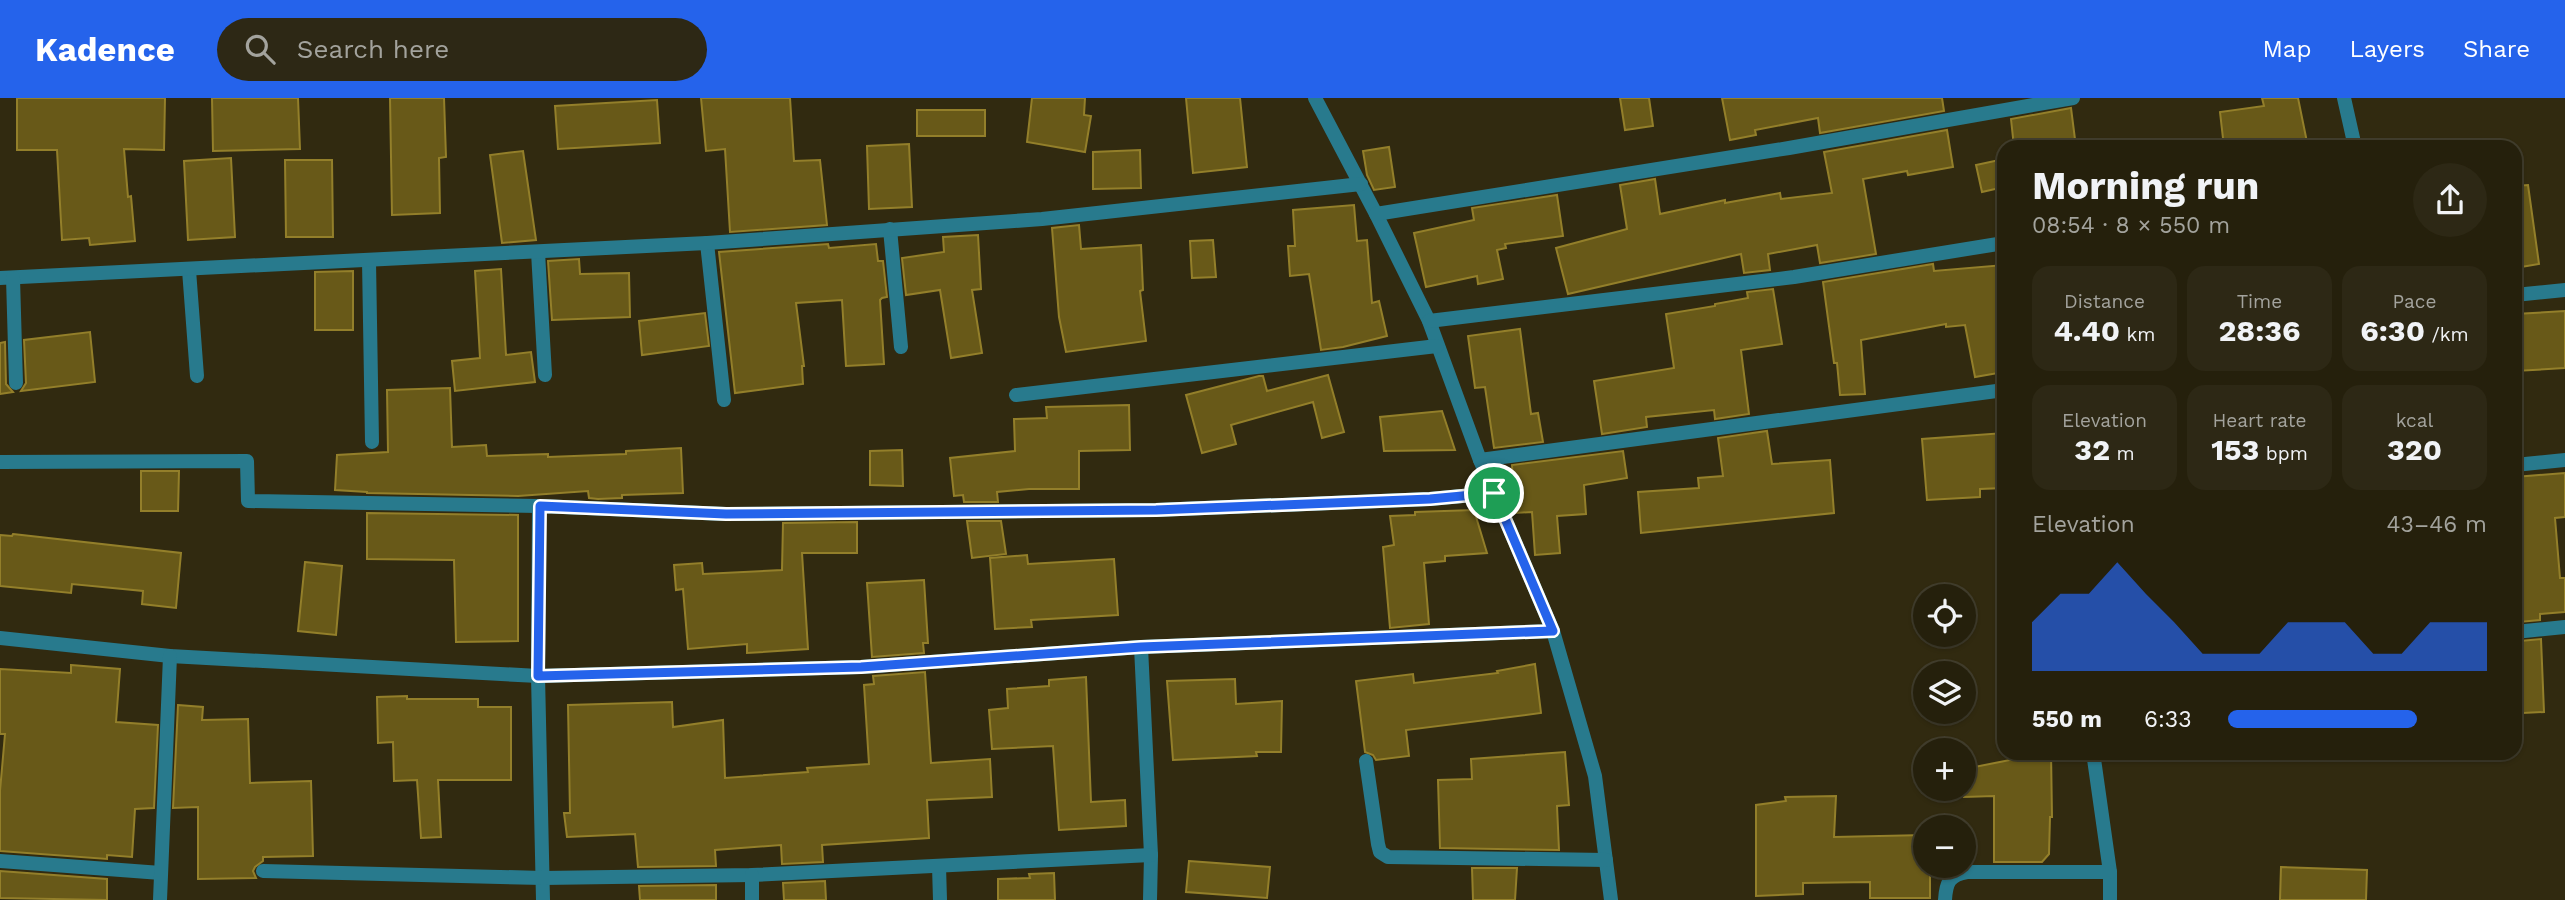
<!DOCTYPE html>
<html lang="en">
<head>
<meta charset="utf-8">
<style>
  :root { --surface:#25200c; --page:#2d2815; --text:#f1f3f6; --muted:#a3a39d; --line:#423e2d; --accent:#2563eb }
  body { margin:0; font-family:"Work Sans",sans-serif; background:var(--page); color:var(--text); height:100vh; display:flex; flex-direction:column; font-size:26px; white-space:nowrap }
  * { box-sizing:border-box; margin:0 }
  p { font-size:23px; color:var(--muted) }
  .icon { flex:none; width:38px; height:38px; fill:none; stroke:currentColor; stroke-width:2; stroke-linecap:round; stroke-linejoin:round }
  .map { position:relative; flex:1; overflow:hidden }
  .sheet { position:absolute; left:1997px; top:42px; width:525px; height:620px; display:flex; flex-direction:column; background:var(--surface); border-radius:21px; box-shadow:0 2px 5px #0004,0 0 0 2px var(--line) }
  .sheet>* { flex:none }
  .buttons { position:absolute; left:1913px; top:486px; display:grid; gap:14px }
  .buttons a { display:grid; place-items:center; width:63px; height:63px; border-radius:50%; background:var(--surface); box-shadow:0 2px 5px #0004,0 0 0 2px var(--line); font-size:35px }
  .pin { position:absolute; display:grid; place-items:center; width:60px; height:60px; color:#fff; margin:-30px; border:4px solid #fff; border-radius:50%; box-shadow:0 2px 7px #0007 }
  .round { display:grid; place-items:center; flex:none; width:74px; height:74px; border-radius:37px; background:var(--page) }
  .summary { display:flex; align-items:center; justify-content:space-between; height:119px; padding:0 35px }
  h1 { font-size:38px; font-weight:700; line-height:52px }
  .stats { display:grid; grid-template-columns:repeat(3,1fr); gap:10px; height:119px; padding:7px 35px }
  .stats div { display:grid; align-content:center; border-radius:18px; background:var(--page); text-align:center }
  .stats b { font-size:30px; font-weight:700 }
  .stats small { font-size:19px; font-weight:400 }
  .stats p { font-size:19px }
  .chart { height:196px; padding:14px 35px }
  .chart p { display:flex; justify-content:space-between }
  .chart svg { width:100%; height:126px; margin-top:7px; fill:var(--accent); opacity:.7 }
  ul { padding:0 35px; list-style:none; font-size:23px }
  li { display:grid; grid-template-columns:112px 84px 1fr; align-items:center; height:52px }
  li i { height:18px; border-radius:9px; background:var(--accent) }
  header { display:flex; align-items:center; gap:42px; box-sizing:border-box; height:98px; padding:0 35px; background:var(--accent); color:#fff }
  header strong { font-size:33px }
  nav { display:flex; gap:38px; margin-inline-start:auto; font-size:24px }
  .search { width:490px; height:63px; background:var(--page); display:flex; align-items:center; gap:18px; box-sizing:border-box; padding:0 24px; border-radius:38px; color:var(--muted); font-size:26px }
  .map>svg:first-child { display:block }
  .building { fill:#685918; stroke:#937f2a; stroke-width:2 }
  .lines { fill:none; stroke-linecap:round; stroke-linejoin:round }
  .street { stroke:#287a8d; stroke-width:14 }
  .route-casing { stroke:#fff; stroke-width:14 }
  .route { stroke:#2563eb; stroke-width:9 }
</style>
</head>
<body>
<header>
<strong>Kadence</strong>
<div class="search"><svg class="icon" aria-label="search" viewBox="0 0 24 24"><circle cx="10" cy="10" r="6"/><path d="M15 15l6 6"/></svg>Search here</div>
<nav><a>Map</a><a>Layers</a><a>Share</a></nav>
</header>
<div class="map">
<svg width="2565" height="802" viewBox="0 0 2565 802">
  <rect width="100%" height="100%" fill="#312a10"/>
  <g class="building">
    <path d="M17 0H165L164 52 124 51 128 99 131 98 135 143 90 147 89 140 62 142 57 52H17Z"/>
    <path d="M212 0H298L300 51 213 53Z"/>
    <path d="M390 0H444L446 59 439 60 440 115 392 117Z"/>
    <path d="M701 0H790L794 63 820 62 827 127 730 134 725 51 706 53Z"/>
    <path d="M1032 0H1085L1084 17 1091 18 1085 54 1027 44Z"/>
    <path d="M1186 0H1240L1247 69 1193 75Z"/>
    <path d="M1620 0H1649L1653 28 1625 32Z"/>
    <path d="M1722 0H1942L1944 13 1820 35 1818 20 1755 32 1756 37 1730 42Z"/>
    <path d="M2262 0H2298L2308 49H2224L2220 14 2264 8Z"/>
    <path d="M657 2 660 45 558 51 555 8Z"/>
    <path d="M2071 10 2076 49H2014L2011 21Z"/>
    <rect x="917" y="12" width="68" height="26"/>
    <path d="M1947 32 1953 69 1908 77 1907 73 1863 81 1876 156 1820 165 1817 147 1768 156 1770 172 1744 175 1741 156 1568 196 1556 150 1627 131 1620 87 1655 81 1660 116 1725 102V105L1780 95 1781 101 1832 95 1824 54Z"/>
    <path d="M909 46 912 109 869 111 867 48Z"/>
    <path d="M1389 49 1395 89 1374 92 1367 77 1363 53Z"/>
    <path d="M1140 52 1141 90 1093 91V54Z"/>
    <path d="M523 53 536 142 502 145 490 57Z"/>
    <path d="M231 60 235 139 188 142 184 63Z"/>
    <path d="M2004 61V89L1982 94 1976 67Z"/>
    <path d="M285 62H332L333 139H286Z"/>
    <path d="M2528 87 2539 166 2515 170V88Z"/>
    <path d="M1557 97 1563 138 1505 146 1506 150 1497 152 1503 181 1478 186 1477 178 1426 189 1414 135 1474 122 1472 110Z"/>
    <path d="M1354 107 1357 143 1367 142 1372 205 1379 203 1387 238 1343 249 1321 252 1309 176 1290 178 1288 148H1295L1293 112Z"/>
    <path d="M1079 127 1081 151 1141 147 1143 192 1140 193 1146 243 1066 254 1059 219 1052 130Z"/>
    <path d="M978 137 981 191 972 192 982 255 951 260 940 192 906 197 902 160 944 154 943 139Z"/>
    <path d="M1213 142 1216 179 1192 180 1190 143Z"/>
    <path d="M828 146 829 150 876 146 878 163H883L887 199 882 200 880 202 884 266 846 268 842 202 796 205 804 268H802L803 286 735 295 719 154Z"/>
    <path d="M579 161 580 176 629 175 630 219 552 222 548 163Z"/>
    <path d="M1933 166 1934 173 2004 167V274L1975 279 1965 227 1946 229V226L1861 242 1865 296 1840 297 1837 265H1834L1823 184Z"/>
    <path d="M501 171 506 257 531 254 535 284 455 293 452 263 480 260 475 173Z"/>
    <path d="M353 173V232H315V174Z"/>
    <path d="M1773 191 1782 246 1741 252 1749 316 1715 321 1714 312 1646 319 1647 329 1602 336 1594 283 1674 270 1666 216 1715 208V206L1748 200 1747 194Z"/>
    <path d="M2565 213V270L2515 273V216Z"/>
    <path d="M705 215 709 248 642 257 639 223Z"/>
    <path d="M1520 231 1531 316 1538 315 1543 344 1494 350 1485 289 1475 290 1468 238Z"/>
    <path d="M90 234 95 284 21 293 26 285 24 242Z"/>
    <path d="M5 244 6 286 13 294 0 296V245Z"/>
    <path d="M1328 277 1344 334 1322 340 1313 304 1231 327 1236 346 1202 355 1186 297 1259 278H1263L1267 293Z"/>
    <path d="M450 290 452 349 486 347 487 358 548 356V359L626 356V353L681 350 683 395 622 397V400L598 401 589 400 588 393 518 398 367 395V394L335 392 337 357 388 354 387 292Z"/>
    <path d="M1129 307 1130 352 1079 353V391H1029L997 394 998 404H964L963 397 954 398 950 360 1015 353 1014 321 1047 320 1046 309Z"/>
    <path d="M1442 313 1455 352 1384 353 1380 319Z"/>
    <path d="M1767 333 1772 366 1830 362 1834 415 1641 435 1638 394 1699 390 1698 380 1723 378 1718 340Z"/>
    <path d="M2004 335V390L1980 391V399L1927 402 1922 341Z"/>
    <path d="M902 352 903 388 870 387V353Z"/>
    <path d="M1623 353 1627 380 1584 387 1586 416 1557 418 1560 455 1535 457 1532 414 1515 415 1512 367Z"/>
    <path d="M141 373H179L178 413H141Z"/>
    <path d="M2565 375V419L2555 420 2560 480H2565V514L2540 516V522L2519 524V518L2515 519V379Z"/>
    <path d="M1474 412 1487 455 1445 458V463L1424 465 1429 526 1390 530 1383 449 1394 447 1390 418 1415 417V414Z"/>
    <path d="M367 415 518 417V543L456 544 454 462 367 461Z"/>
    <path d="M967 423H1001L1006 456 972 460Z"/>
    <path d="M857 424V455H802L808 551 747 555V546L688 551 683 491 676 492 674 467 702 465 703 476 782 472 783 425Z"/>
    <path d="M13 436 181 455 176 510 142 506 143 493 72 486 71 495 0 488V437L12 438Z"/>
    <path d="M1027 457 1028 466 1114 461 1118 517 1031 522 1032 529 995 531 990 460Z"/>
    <path d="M305 464 342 468 336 537 298 533Z"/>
    <path d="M924 482 928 545H923L924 555 872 559 867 485Z"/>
    <path d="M2541 541 2544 614 2523 615 2520 543Z"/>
    <path d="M1535 566 1541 615 1406 632 1409 658 1376 662 1373 657 1365 654 1356 583 1413 576 1414 585 1498 575 1497 573Z"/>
    <path d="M71 567 120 571 116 624 158 627 154 710 135 711 132 759 107 757V761L0 753V693L5 636H0V571L71 575Z"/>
    <path d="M925 574 931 665 990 661 992 699 927 702 929 740 822 747 823 764 782 766 781 747 715 752 716 768 638 769 635 736 567 739 564 715H570L568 607 672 604 673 629 723 622 725 680 808 674 807 670 869 666 864 587 874 586 873 578Z"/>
    <path d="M1086 579 1091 704 1125 702 1126 728 1059 732 1053 648 992 651 989 612 1008 610 1007 591 1049 588V582Z"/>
    <path d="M1235 581 1236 606 1282 603 1281 654H1256L1257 658 1173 662 1167 583Z"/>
    <path d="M407 598V601H478V609H511V682H438L441 739 421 740 417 682 394 683 393 644 378 645 377 599Z"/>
    <path d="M178 607 203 609 202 622 248 621 250 685 311 683 313 758 263 759V763L255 769 253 773 256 780 198 781V709L173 710Z"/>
    <path d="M1565 654 1569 707 1557 708 1559 752 1440 750 1438 682 1472 681 1471 661Z"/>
    <path d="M2051 654 2052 719H2050L2049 756 2042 764H1994V698L1964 699V671Z"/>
    <path d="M1836 698 1834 739 1925 737V768H1930V800H1870V784L1803 785V796L1756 798V707L1786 703 1785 699Z"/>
    <path d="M1189 763 1270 769 1267 800 1186 794Z"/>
    <path d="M2281 769 2367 772 2366 802H2280Z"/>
    <path d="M1472 770H1517L1515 802H1473Z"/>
    <path d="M0 773 107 781V802L0 800Z"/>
    <path d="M1054 775 1055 802H998V781L1030 780 1029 776Z"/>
    <path d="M825 783 826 802H784L783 785Z"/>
    <path d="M716 787V802H640L639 788Z"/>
  </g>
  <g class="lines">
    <g class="street">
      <path d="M1315 0 1376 116 1429 223 1480 362 1553 533 1595 678 1611 802"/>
      <path d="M2344 0 2355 49"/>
      <path d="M1376 116 1789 50 2073 0"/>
      <path d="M890 131 901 249"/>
      <path d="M707 145 724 302"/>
      <path d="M538 154 545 277"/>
      <path d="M369 163 372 344"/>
      <path d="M189 172 197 278"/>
      <path d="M0 180 707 145 1042 121 1361 86"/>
      <path d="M13 180 16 285"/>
      <path d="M2515 197 2565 192"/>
      <path d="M1429 223 1794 179 2004 145"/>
      <path d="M1016 297 1437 248"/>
      <path d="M1480 362 2004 292"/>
      <path d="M0 364 247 363 248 403 539 408 726 416 1156 412 1430 401 1494 395"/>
      <path d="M2515 367 2565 362"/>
      <path d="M539 408 538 578 543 802"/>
      <path d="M2515 534 2565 529"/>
      <path d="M0 540 170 558 538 578 861 569 1141 549 1553 533"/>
      <path d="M1141 549 1151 757 1150 802"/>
      <path d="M2093 654 2110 774V802"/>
      <path d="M1366 663 1378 746 1380 754 1388 759 1606 762"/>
      <path d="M0 763 161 775"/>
      <path d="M939 768 940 802"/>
      <path d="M263 773 543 780 752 777 1151 757"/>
      <path d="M160 802 170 558"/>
      <path d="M752 802V777"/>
      <path d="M1945 802C1946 785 1949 777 1967 774H2110"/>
    </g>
  </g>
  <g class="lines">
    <defs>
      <path id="route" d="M1494 395 1553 533 1141 549 861 569 538 578 540 408 726 416 1156 412 1430 401Z"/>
    </defs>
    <use href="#route" class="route-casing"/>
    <use href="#route" class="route"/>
  </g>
</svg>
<div class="buttons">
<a><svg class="icon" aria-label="locate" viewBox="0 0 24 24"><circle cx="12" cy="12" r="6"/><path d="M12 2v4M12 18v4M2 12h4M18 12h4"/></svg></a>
<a><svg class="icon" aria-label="layers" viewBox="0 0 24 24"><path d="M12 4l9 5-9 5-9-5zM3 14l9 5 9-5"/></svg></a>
<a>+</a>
<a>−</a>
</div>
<div class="pin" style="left:1494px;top:395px;background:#1e9e55"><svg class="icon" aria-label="arrive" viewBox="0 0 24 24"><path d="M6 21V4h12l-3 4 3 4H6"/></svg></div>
<section class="sheet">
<div class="summary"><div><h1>Morning run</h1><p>08:54 · 8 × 550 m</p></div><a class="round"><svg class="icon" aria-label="share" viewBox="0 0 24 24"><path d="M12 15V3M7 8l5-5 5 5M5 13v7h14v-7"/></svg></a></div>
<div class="stats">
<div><p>Distance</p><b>4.40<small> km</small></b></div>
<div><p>Time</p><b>28:36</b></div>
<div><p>Pace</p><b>6:30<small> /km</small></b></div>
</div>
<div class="stats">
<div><p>Elevation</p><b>32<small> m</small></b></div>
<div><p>Heart rate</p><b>153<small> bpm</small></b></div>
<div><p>kcal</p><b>320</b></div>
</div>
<div class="chart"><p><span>Elevation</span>43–46 m</p>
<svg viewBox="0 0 160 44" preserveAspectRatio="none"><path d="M0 44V27L10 17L20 17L30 6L40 17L50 27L60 38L70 38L80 38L90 27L100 27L110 27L120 38L130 38L140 27L150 27L160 27V44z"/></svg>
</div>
<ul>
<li><b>550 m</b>6:33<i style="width:73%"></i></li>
</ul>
</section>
</div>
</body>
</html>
